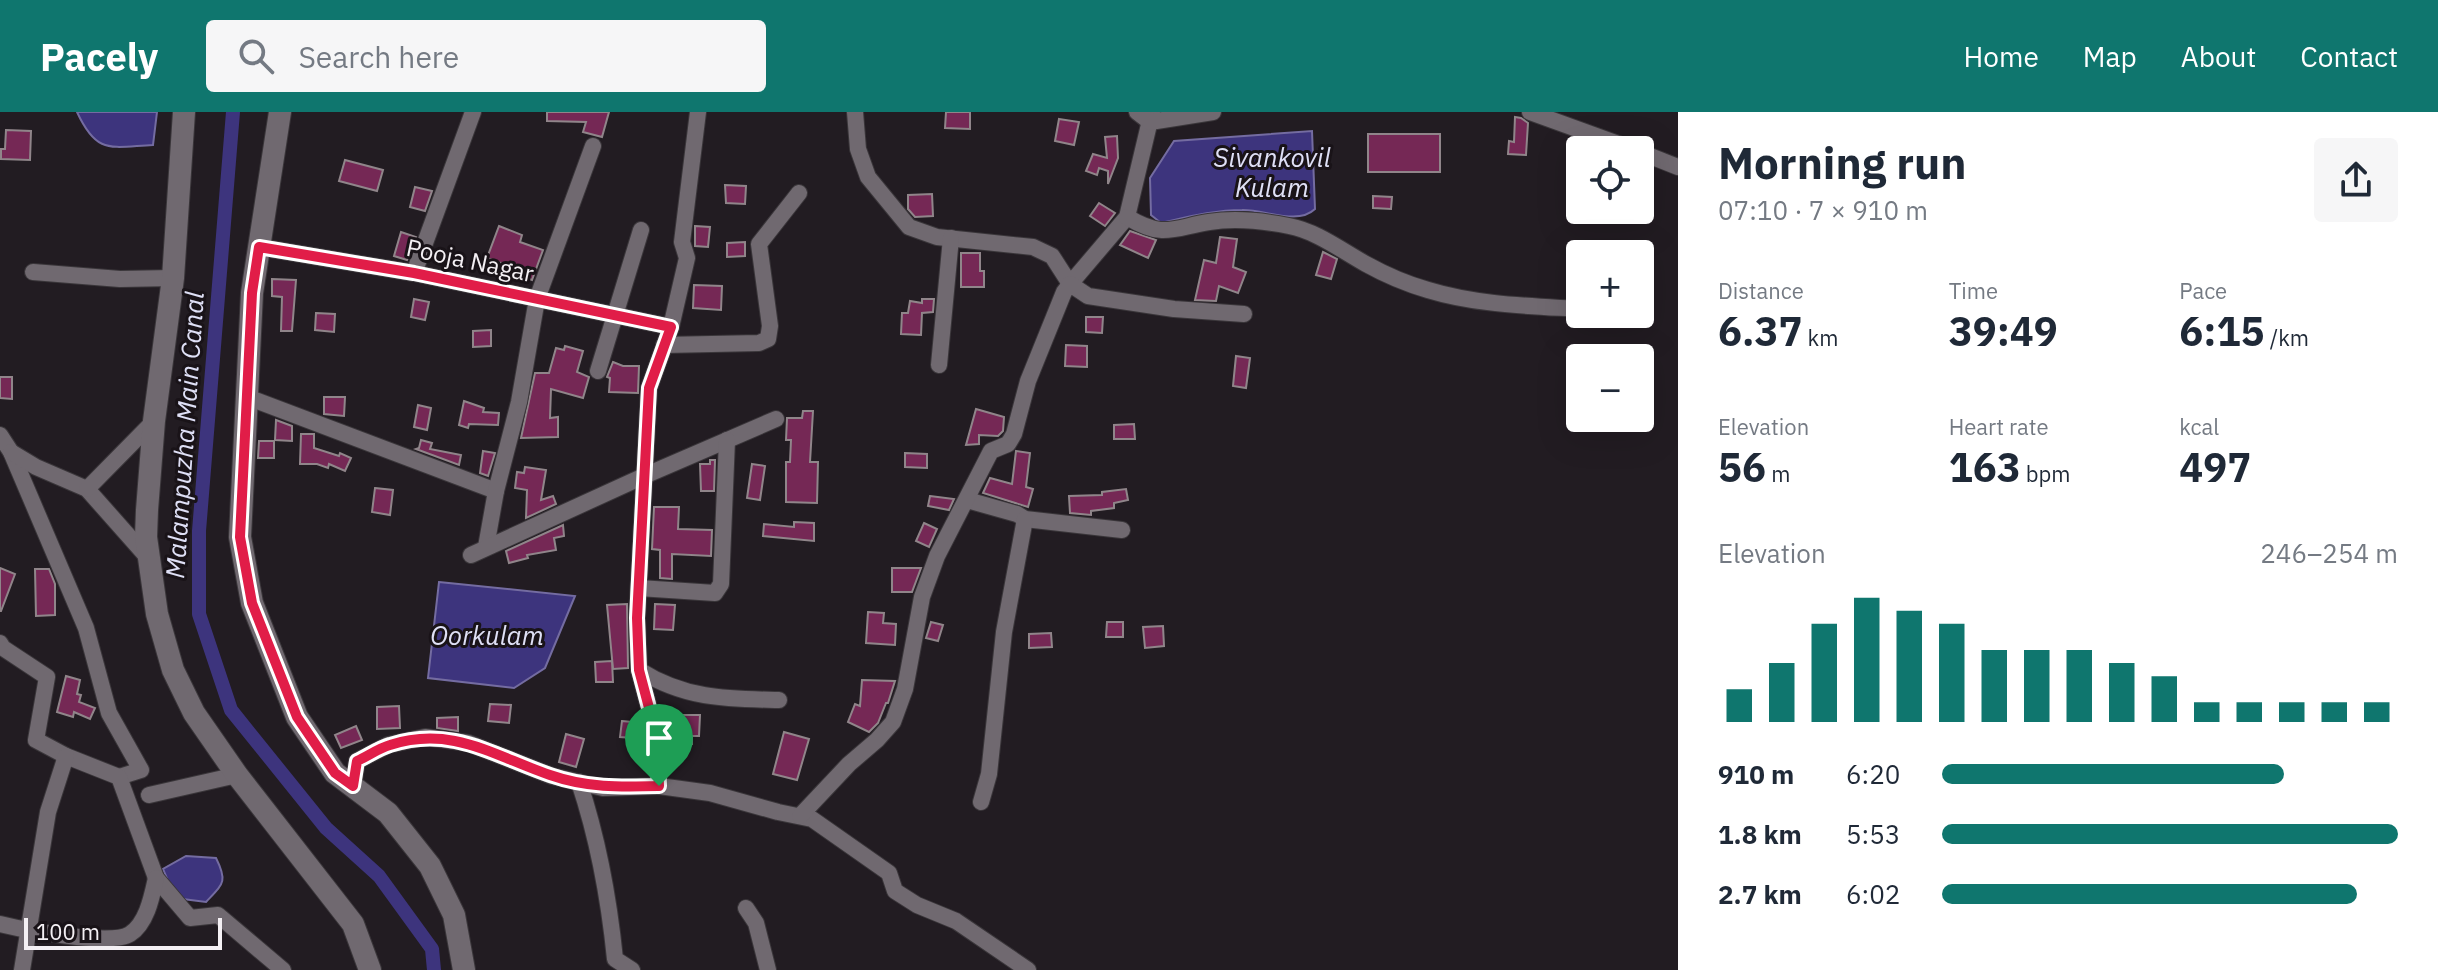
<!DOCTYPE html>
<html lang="en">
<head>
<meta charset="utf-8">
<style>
  :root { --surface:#fff; --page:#f6f6f7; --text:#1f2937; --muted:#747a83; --accent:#0f766e }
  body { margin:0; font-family:"IBM Plex Sans",sans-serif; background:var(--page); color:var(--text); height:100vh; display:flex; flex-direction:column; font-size:30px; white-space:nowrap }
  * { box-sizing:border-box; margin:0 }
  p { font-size:26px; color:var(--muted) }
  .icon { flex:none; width:44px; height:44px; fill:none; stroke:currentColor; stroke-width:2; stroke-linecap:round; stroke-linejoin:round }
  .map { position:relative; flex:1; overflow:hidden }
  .drawer { display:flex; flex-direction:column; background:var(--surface); width:760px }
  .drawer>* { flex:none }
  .controls { position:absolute; left:1566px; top:24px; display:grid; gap:16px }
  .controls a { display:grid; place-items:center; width:88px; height:88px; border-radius:8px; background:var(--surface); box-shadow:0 8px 32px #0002; font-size:40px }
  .scale { position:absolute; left:24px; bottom:20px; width:198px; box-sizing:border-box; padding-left:8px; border:4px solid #f4f0f4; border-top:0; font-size:22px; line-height:28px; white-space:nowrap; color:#f4f0f4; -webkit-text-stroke:6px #191318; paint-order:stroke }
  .pin { position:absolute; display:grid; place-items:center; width:68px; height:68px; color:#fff; margin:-82px -34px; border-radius:50% 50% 50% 0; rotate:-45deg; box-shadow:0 0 8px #0007 }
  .pin .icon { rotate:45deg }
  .round { display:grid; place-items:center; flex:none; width:84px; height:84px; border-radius:8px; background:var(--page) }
  .summary { display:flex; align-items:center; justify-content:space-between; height:136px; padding:0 40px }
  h1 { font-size:44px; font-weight:700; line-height:60px }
  .figures { display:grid; grid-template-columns:repeat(3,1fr); gap:12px; height:136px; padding:8px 40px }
  .figures div { display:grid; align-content:center }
  .figures b { font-size:40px; font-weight:700 }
  .figures small { font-size:22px; font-weight:400 }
  .figures p { font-size:22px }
  .chart { height:224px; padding:16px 40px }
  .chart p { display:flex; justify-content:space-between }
  .chart svg { width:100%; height:144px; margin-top:8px; stroke:var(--accent); stroke-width:6 }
  ul { padding:0 40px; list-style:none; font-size:26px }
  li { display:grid; grid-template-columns:128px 96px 1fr; align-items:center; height:60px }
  li i { height:20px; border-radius:10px; background:var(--accent) }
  header { display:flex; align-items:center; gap:48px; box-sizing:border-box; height:112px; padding:0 40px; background:var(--accent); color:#fff }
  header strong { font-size:38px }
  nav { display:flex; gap:44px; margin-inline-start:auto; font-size:28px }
  .search { width:560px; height:72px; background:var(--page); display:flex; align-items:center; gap:20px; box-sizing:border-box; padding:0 28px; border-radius:8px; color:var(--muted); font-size:30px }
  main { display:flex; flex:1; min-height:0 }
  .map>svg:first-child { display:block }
  .water { fill:#3d347d; stroke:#746ca1; stroke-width:2 }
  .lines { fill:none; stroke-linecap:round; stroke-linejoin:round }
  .canal { stroke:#3d347d; stroke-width:14 }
  .building { fill:#752855; stroke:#90858a; stroke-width:2 }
  .street-casing { stroke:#3a363a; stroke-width:18 }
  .secondary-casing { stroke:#3a363a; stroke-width:24 }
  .street { stroke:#706970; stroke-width:16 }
  .secondary { stroke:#706970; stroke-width:22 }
  .route-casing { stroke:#fff; stroke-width:16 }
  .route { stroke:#e11d48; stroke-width:10 }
  .labels { text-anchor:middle; stroke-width:6; stroke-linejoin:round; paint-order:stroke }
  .street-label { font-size:24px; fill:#f4f0f4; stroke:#191318 }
  .water-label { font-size:26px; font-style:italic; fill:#dfe0f6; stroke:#191318 }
</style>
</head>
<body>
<header>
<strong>Pacely</strong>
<div class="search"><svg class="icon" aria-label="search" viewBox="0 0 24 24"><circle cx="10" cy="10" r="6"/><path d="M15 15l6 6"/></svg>Search here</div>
<nav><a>Home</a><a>Map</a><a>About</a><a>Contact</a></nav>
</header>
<main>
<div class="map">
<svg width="1678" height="858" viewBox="0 0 1678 858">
  <rect width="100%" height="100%" fill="#221c22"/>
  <g class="water">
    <path d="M77 0H157L153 33C110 35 97 43 77 0Z"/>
    <path d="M1312 19 1315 97C1297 114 1264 97 1242 98 1215 98 1188 105 1161 111L1151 103 1150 66 1174 29Z"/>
    <path d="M439 470 575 484 545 556 514 576 428 566Z"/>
    <path d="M186 744 216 746C228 770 223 772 206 790L175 786 163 757Z"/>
  </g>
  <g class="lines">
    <path class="canal" d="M233 0 199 419V502L231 598 326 716 379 764 432 837 434 858"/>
  </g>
  <g class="building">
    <path d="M547 0H609L602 25 583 20 586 10 547 9Z"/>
    <path d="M946 0H970V17L945 16Z"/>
    <path d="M1515 5 1521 6 1528 11 1526 43 1508 42 1509 29 1514 30Z"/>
    <path d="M1059 7 1079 10 1074 33 1055 29Z"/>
    <path d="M6 18 31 19 30 48 1 47V37H5Z"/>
    <rect x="1368" y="22" width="72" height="38"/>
    <path d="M1117 24 1118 46 1108 72V59L1099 56 1097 63 1086 59 1093 42 1107 46 1105 25Z"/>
    <path d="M345 48 383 58 377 79 339 69Z"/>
    <path d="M725 73 746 74 745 92 726 91Z"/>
    <path d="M415 75 432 79 425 99 410 95Z"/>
    <path d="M932 82 933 104 915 105 908 97V83Z"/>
    <path d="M1373 84 1392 85 1391 97 1373 96Z"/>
    <path d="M1099 91 1115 101 1105 114 1090 104Z"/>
    <path d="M499 114 522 123 520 130 543 138 532 168 515 162 517 157 487 146Z"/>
    <path d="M695 114 710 115 708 135 695 134Z"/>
    <path d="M1130 119 1156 128 1148 146 1120 133Z"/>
    <path d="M401 120 416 125 407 148 394 144Z"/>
    <path d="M1220 125 1237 127 1233 155 1246 160 1238 181 1219 174 1216 189 1195 188 1204 148 1216 151Z"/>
    <path d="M745 130V144L727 145V131Z"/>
    <path d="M1323 140 1337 147 1331 167 1316 163Z"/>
    <path d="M961 141H980V159H984V175H961Z"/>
    <path d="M272 167 296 168 292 219H281L282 185 272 184Z"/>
    <path d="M694 173 722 174 721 198 693 196Z"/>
    <path d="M414 187 429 190 425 208 411 205Z"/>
    <path d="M922 187H934L933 200 922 201 921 223 901 222 902 201H908L910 189 922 191Z"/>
    <path d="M316 201 335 202 334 220 315 218Z"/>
    <path d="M1086 205H1103L1102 221 1086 220Z"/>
    <path d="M491 218V234L473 235V219Z"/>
    <path d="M1066 233 1087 234V255L1065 254Z"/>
    <path d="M565 234 583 239 577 260 589 265 583 286 551 277 550 306 558 305V325L521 326 535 261H549L556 236 564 238Z"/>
    <path d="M1236 244 1250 246 1246 276 1233 274Z"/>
    <path d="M613 250 623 254H639L638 281 609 280 610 266 607 265Z"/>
    <path d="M0 265H12V287L0 286Z"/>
    <path d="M324 285H345L344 304 324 302Z"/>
    <path d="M464 289 484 296 483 300 499 301 498 313 469 312 468 316 459 313Z"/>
    <path d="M418 293 431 296 427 318 414 315Z"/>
    <path d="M976 297 1004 305 1003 319 998 324 979 323V332L966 333Z"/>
    <path d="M803 299H813L810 350H818L817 391 786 390V350H790L791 328H786L787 306H802Z"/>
    <path d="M276 308 292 314V329L275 328Z"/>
    <path d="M1134 312 1135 327H1114V313Z"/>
    <path d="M301 322H314V336L339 344 340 341 351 346 345 359 329 352 328 356 317 352H300Z"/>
    <path d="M421 328 432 331 430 337 461 343 459 353 416 337 419 336Z"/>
    <path d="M259 329H274V346H258Z"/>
    <path d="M483 339 495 341 488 364 480 361Z"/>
    <path d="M1016 339 1030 341 1026 375 1033 377 1028 395 983 381 990 366 1012 372Z"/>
    <path d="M905 341 927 342V356L905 355Z"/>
    <path d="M710 348H715L714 379H701L700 352H710Z"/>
    <path d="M752 352 765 354 760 388 747 386Z"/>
    <path d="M525 355 546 358 541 388 553 384 556 392 526 406 527 378 515 376 517 360 524 361Z"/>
    <path d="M375 376 393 378 390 403 372 400Z"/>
    <path d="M1126 377 1128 388 1114 391V396L1091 399V403L1070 401 1069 384 1102 383V380Z"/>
    <path d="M930 384 954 387 949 398 928 394Z"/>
    <path d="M654 395H679L678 417 712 418 711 444 672 442V467L660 466V438L652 437Z"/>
    <path d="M794 410 814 411V429L763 424 764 412 794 415Z"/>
    <path d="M924 411 937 417 929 435 916 429Z"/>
    <path d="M563 413 564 424 554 426 556 438 527 443 528 446 509 451 506 439Z"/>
    <path d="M0 456 15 462 1 499H0Z"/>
    <path d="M892 456H921L912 480H892Z"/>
    <path d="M35 457H49L55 472V503L36 504Z"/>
    <path d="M627 492 628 556 613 557 607 493Z"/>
    <path d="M655 492 675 493 673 518 654 517Z"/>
    <path d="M868 500 884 501 883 511 896 512 895 533 866 531Z"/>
    <path d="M931 510 943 513 938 529 926 526Z"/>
    <path d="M1107 510H1123V525H1106Z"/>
    <path d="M1163 514 1164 534 1145 536 1143 515Z"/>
    <path d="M1051 521 1052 535 1029 536V522Z"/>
    <path d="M612 549 613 570H596L595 550Z"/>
    <path d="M66 564 80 568 77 582 81 583 79 590 95 596 90 607 74 600 73 605 57 600Z"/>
    <path d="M862 568 895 569 888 591H886L878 611 869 620 848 610 855 592 860 594Z"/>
    <path d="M490 592 511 593 509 611 488 609Z"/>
    <path d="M399 594 400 616 377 617V595Z"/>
    <path d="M681 603H700L699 624H692V632L671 631V610H681Z"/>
    <path d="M458 605V619L437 616V606Z"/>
    <path d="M622 609 642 611 646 627 620 625Z"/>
    <path d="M356 614 362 628 341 636 335 623Z"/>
    <path d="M784 620 809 627 797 668 773 662Z"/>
    <path d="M566 622 584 627 576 655 559 650Z"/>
  </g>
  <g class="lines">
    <defs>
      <g id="street">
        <path d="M855 0 858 37 868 65 909 115 937 125 1033 135 1052 144 1070 172 1127 105 1152 0"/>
        <path d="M1137 0 1150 10 1213 0"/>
        <path d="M1530 0 1635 38"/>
        <path d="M1640 40 1678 55"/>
        <path d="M1127 105C1164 127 1172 116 1209 110 1235 106 1264 109 1289 114 1316 119 1341 138 1366 152 1384 162 1407 172 1428 178 1477 193 1530 194 1580 197"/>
        <path d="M259 135 414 161 671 215"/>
        <path d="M33 160 120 167 173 166"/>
        <path d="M414 161 473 0"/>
        <path d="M664 233 759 231 768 227 770 214 759 132 799 81"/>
        <path d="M939 253 951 126"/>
        <path d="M598 259 641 118"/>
        <path d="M247 285 496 379"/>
        <path d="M0 323 11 340 86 516 109 601 141 658 119 665"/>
        <path d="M11 340 36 355 87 377 149 447"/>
        <path d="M87 377 154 309"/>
        <path d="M967 388 1017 402 1025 407 1122 418"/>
        <path d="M486 435 496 379 519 290 537 187 593 34"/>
        <path d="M471 443 644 364 776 307"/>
        <path d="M639 476 715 481 721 472 727 328"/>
        <path d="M0 531 3 536 47 565 36 628 66 644 119 665 156 766 190 806 218 803 283 858"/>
        <path d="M639 558C685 587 726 587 779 588"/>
        <path d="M579 670C598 727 609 787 615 847L632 858"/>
        <path d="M353 674 357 649 388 633 425 625 468 631 552 664 603 676 659 674 710 681 778 700 812 707 889 761 895 779 917 793 956 809 1028 858"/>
        <path d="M659 674 657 626 639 558 637 506 649 276 671 215 687 146 682 130 698 0"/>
        <path d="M149 683 237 663"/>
        <path d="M981 690 989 662 1004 520 1025 407"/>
        <path d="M800 704 849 652 877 628 893 610 905 577 922 485 937 444 991 339 1008 332 1014 322 1028 269 1064 180 1070 172 1088 184 1174 197 1244 202"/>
        <path d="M746 796 756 811 768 858"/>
        <path d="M0 812C24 818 111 834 130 822 147 811 152 784 156 766"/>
        <path d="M22 858 48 700 66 644"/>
      </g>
      <g id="secondary">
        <path d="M184 0 173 166 154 309 147 398 146 425 157 502 173 558 194 601 237 663 353 812 370 858"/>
        <path d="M280 0 252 181 240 425 252 491 297 605 335 661 388 701 430 754 454 803 464 858"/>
      </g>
    </defs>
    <use href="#street" class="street-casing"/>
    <use href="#secondary" class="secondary-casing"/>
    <use href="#street" class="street"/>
    <use href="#secondary" class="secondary"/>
  </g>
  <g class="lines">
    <defs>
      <path id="route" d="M259 135 414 161 671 215 649 276 637 506 639 558 657 626 659 674C620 675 587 676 550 663 494 644 452 613 390 633 379 636 368 644 357 649L353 674 335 661 297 605 252 491 240 425 252 181Z"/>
    </defs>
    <use href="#route" class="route-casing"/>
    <use href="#route" class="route"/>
  </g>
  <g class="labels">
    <g class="street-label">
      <text transform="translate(470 149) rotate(12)" y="8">Pooja Nagar</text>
    </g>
    <g class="water-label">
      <text x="1272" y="55">Sivankovil<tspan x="1272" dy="30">Kulam</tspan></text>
      <text transform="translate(185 323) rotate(-86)" y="9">Malampuzha Main Canal</text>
      <text x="487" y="533">Oorkulam</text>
    </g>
  </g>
</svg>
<div class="controls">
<a><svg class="icon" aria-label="locate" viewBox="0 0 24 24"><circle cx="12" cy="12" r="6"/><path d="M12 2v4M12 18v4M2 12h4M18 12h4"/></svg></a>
<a>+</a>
<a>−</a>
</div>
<div class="scale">100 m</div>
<div class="pin" style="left:659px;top:674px;background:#1e9e55"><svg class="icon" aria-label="arrive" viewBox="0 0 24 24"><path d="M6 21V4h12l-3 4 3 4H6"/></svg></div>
</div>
<section class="drawer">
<div class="summary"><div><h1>Morning run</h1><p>07:10 · 7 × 910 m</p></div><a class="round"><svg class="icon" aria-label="share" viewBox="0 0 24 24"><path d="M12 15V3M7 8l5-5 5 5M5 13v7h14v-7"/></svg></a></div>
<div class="figures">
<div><p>Distance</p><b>6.37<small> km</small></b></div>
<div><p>Time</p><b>39:49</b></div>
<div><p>Pace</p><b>6:15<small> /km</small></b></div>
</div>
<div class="figures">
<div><p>Elevation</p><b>56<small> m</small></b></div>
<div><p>Heart rate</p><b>163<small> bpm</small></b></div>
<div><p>kcal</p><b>497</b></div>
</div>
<div class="chart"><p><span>Elevation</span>246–254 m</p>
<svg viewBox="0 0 160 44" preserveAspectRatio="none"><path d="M5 44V34M15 44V26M25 44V14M35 44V6M45 44V10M55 44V14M65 44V22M75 44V22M85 44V22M95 44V26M105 44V30M115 44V38M125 44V38M135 44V38M145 44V38M155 44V38"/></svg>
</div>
<ul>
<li><b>910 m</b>6:20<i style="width:75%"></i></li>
<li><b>1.8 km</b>5:53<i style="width:100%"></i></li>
<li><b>2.7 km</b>6:02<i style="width:91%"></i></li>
</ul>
</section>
</main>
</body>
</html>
